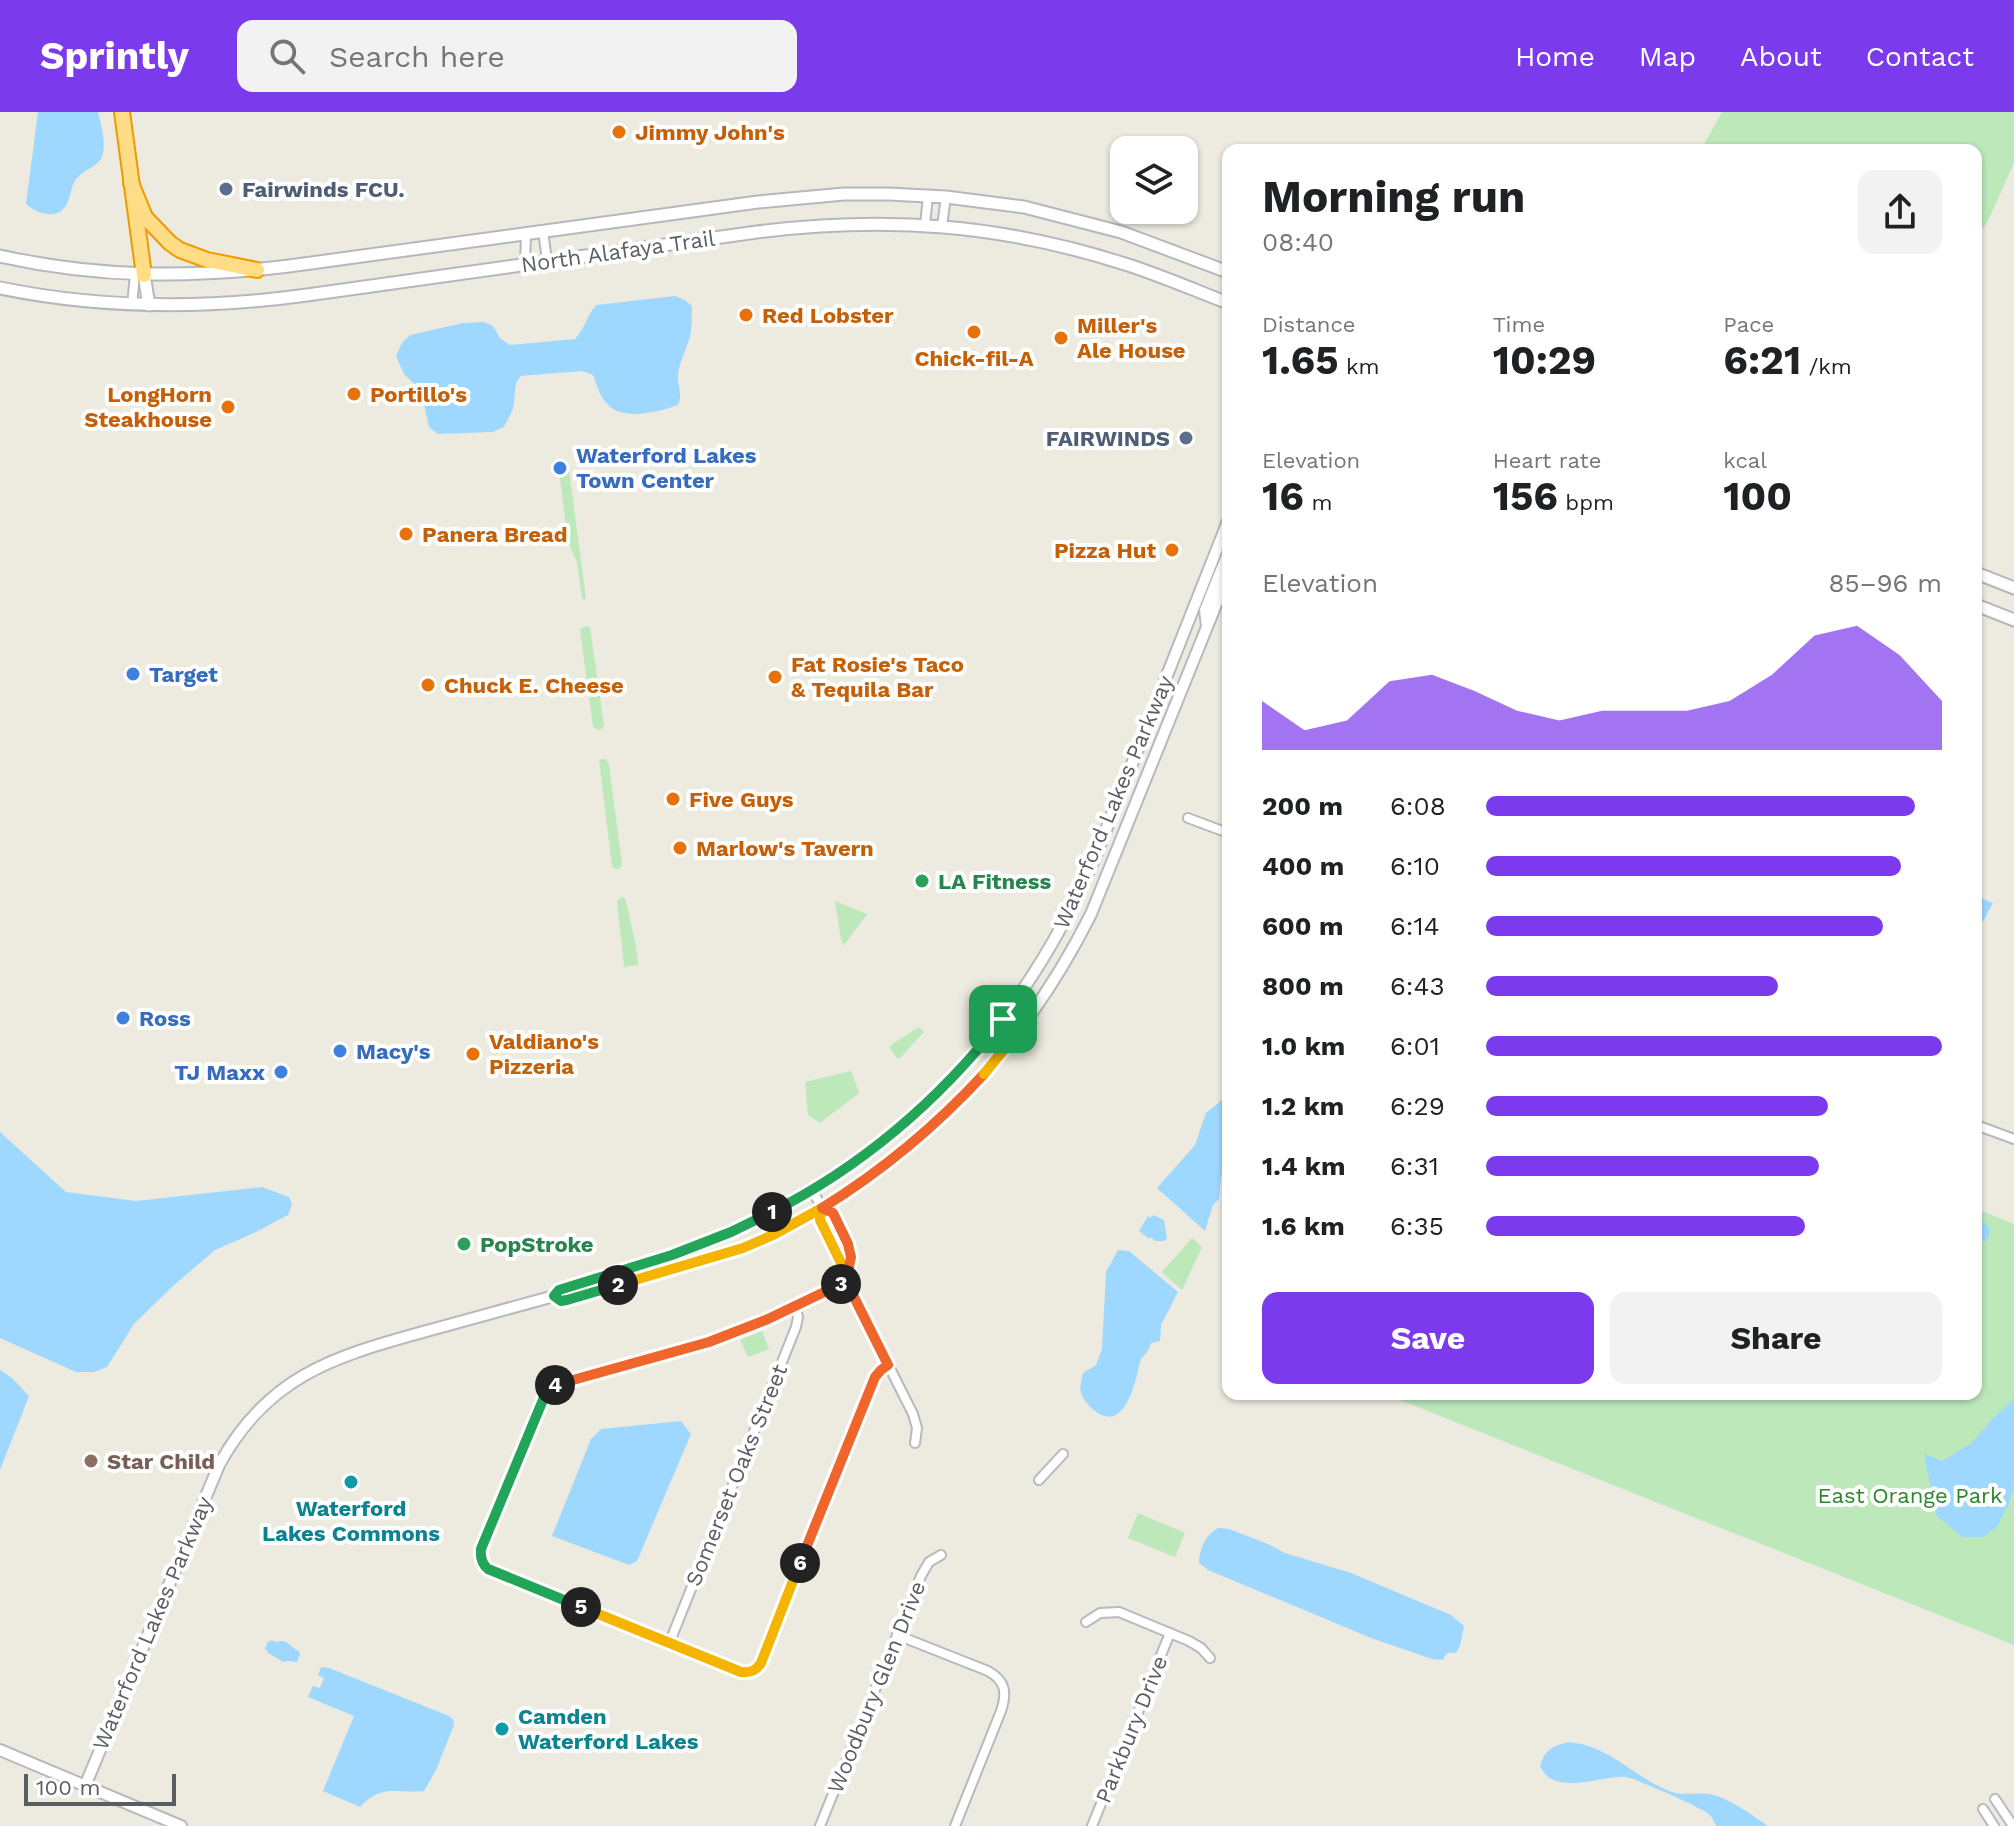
<!DOCTYPE html>
<html lang="en">
<head>
<meta charset="utf-8">
<style>
  :root { --surface:#fff; --page:#f2f2f2; --text:#202124; --muted:#757577; --accent:#7c3aed }
  body { margin:0; font-family:"Work Sans",sans-serif; background:var(--page); color:var(--text); height:100vh; display:flex; flex-direction:column; font-size:30px; white-space:nowrap }
  * { box-sizing:border-box; margin:0 }
  p { font-size:26px; color:var(--muted) }
  .icon { flex:none; width:44px; height:44px; fill:none; stroke:currentColor; stroke-width:2; stroke-linecap:round; stroke-linejoin:round }
  .map { position:relative; flex:1; overflow:hidden }
  .sheet { position:absolute; left:1222px; top:32px; width:760px; height:1256px; display:flex; flex-direction:column; background:var(--surface); border-radius:16px; box-shadow:0 2px 6px #0004 }
  .sheet>* { flex:none }
  .fabs { position:absolute; left:1110px; top:24px; display:grid; gap:16px }
  .fabs a { display:grid; place-items:center; width:88px; height:88px; border-radius:16px; background:var(--surface); box-shadow:0 2px 6px #0004; font-size:40px }
  .scale { position:absolute; left:24px; bottom:20px; width:152px; box-sizing:border-box; padding-left:8px; border:4px solid #595e63; border-top:0; font-size:22px; line-height:28px; white-space:nowrap; color:#595e63; -webkit-text-stroke:6px #fff; paint-order:stroke }
  .pin { position:absolute; display:grid; place-items:center; width:68px; height:68px; color:#fff; margin:-34px; border-radius:16px; box-shadow:0 4px 12px #0006 }
  .km { position:absolute; width:40px; height:40px; margin:-20px; border-radius:50%; background:#222; color:#fff; font-size:22px; line-height:40px; text-align:center }
  .round { display:grid; place-items:center; flex:none; width:84px; height:84px; border-radius:16px; background:var(--page) }
  .summary { display:flex; align-items:center; justify-content:space-between; height:136px; padding:0 40px }
  h1 { font-size:44px; font-weight:700; line-height:60px }
  .figures { display:grid; grid-template-columns:repeat(3,1fr); gap:12px; height:136px; padding:8px 40px }
  .figures div { display:grid; align-content:center }
  .figures b { font-size:40px; font-weight:700 }
  .figures small { font-size:22px; font-weight:400 }
  .figures p { font-size:22px }
  .chart { height:224px; padding:16px 40px }
  .chart p { display:flex; justify-content:space-between }
  .chart svg { width:100%; height:144px; margin-top:8px; fill:var(--accent); opacity:.7 }
  .action { display:flex; gap:16px; margin-top:auto; padding:16px 40px }
  .action a { flex:1; height:92px; border-radius:16px; background:var(--accent); color:#fff; font-size:32px; font-weight:700; line-height:92px; text-align:center }
  .action a+a { background:var(--page); color:var(--text) }
  ul { padding:0 40px; list-style:none; font-size:26px }
  li { display:grid; grid-template-columns:128px 96px 1fr; align-items:center; height:60px }
  li i { height:20px; border-radius:10px; background:var(--accent) }
  header { display:flex; align-items:center; gap:48px; box-sizing:border-box; height:112px; padding:0 40px; background:var(--accent); color:#fff }
  header strong { font-size:38px }
  nav { display:flex; gap:44px; margin-inline-start:auto; font-size:28px }
  .search { width:560px; height:72px; background:var(--page); display:flex; align-items:center; gap:20px; box-sizing:border-box; padding:0 28px; border-radius:16px; color:var(--muted); font-size:30px }
  .map>svg:first-child { display:block }
  .green { fill:#bce8ba }
  .water { fill:#9fd8ff }
  .lines { fill:none; stroke-linecap:round; stroke-linejoin:round }
  .minor-casing { stroke:#b6b9be; stroke-width:12 }
  .tertiary-casing { stroke:#b6b9be; stroke-width:14 }
  .secondary-casing { stroke:#b4b8be; stroke-width:15 }
  .motorway-casing { stroke:#ee9b00; stroke-width:18 }
  .minor { stroke:#fff; stroke-width:8 }
  .tertiary { stroke:#fff; stroke-width:10 }
  .secondary { stroke:#fff; stroke-width:11 }
  .motorway { stroke:#ffdc86; stroke-width:14 }
  .split-1-casing { stroke:#fff; stroke-width:16 }
  .split-2-casing { stroke:#fff; stroke-width:16 }
  .split-3-casing { stroke:#fff; stroke-width:16 }
  .split-4-casing { stroke:#fff; stroke-width:16 }
  .split-5-casing { stroke:#fff; stroke-width:16 }
  .split-6-casing { stroke:#fff; stroke-width:16 }
  .split-7-casing { stroke:#fff; stroke-width:16 }
  .split-8-casing { stroke:#fff; stroke-width:16 }
  .split-9-casing { stroke:#fff; stroke-width:16 }
  .split-1 { stroke:#22a559; stroke-width:10 }
  .split-2 { stroke:#22a559; stroke-width:10 }
  .split-3 { stroke:#f5b400; stroke-width:10 }
  .split-4 { stroke:#f0652b; stroke-width:10 }
  .split-5 { stroke:#22a559; stroke-width:10 }
  .split-6 { stroke:#f5b400; stroke-width:10 }
  .split-7 { stroke:#f0652b; stroke-width:10 }
  .split-8 { stroke:#f0652b; stroke-width:10 }
  .split-9 { stroke:#f5b400; stroke-width:10 }
  .food-dot { fill:#e8710a; stroke:#fff; stroke-width:3 }
  .service-dot { fill:#5c6f8a; stroke:#fff; stroke-width:3 }
  .shop-dot { fill:#3f7fe0; stroke:#fff; stroke-width:3 }
  .leisure-dot { fill:#2e9e5b; stroke:#fff; stroke-width:3 }
  .education-dot { fill:#8d6e63; stroke:#fff; stroke-width:3 }
  .culture-dot { fill:#0f9aa8; stroke:#fff; stroke-width:3 }
  .labels { text-anchor:middle; stroke-width:8; stroke-linejoin:round; paint-order:stroke }
  .food-label { font-size:22px; font-weight:bold; fill:#c56008; stroke:#fff; text-anchor:start }
  .service-label { font-size:22px; font-weight:bold; fill:#4e5e75; stroke:#fff; text-anchor:start }
  .street-label { font-size:22px; fill:#595e63; stroke:#fff }
  .shop-label { font-size:22px; font-weight:bold; fill:#366cbe; stroke:#fff; text-anchor:start }
  .leisure-label { font-size:22px; font-weight:bold; fill:#27864d; stroke:#fff; text-anchor:start }
  .education-label { font-size:22px; font-weight:bold; fill:#785e54; stroke:#fff; text-anchor:start }
  .park-label { font-size:22px; fill:#2e852e; stroke:#fff }
  .culture-label { font-size:22px; font-weight:bold; fill:#0d838f; stroke:#fff }
</style>
</head>
<body>
<header>
<strong>Sprintly</strong>
<div class="search"><svg class="icon" aria-label="search" viewBox="0 0 24 24"><circle cx="10" cy="10" r="6"/><path d="M15 15l6 6"/></svg>Search here</div>
<nav><a>Home</a><a>Map</a><a>About</a><a>Contact</a></nav>
</header>
<div class="map">
<svg width="2014" height="1714" viewBox="0 0 2014 1714">
  <rect width="100%" height="100%" fill="#edeae0"/>
  <g class="green">
    <path d="M1722 0H2014V51L1988 109 1976 126V38H1701Z"/>
    <path d="M562 355H566L569 358 586 486 584 488 582 487 577 450 568 430 559 359Z"/>
    <path d="M586 514 590 515 604 613 602 617 598 618 593 615 580 517Z"/>
    <path d="M602 647H606L609 653 622 752 620 756 616 757 612 754 599 648Z"/>
    <path d="M621 785H624L626 789 636 834 638 853 624 855 617 789Z"/>
    <path d="M835 789 867 802 844 833 841 828Z"/>
    <path d="M919 915 924 920 900 946H897L890 936 891 933Z"/>
    <path d="M851 959 859 981 820 1011 808 1003 805 970Z"/>
    <path d="M1976 1097 2014 1112V1533L1385 1282H1976Z"/>
    <path d="M1192 1126 1202 1135 1182 1178 1162 1160Z"/>
    <path d="M762 1219 769 1237 748 1245 740 1228Z"/>
    <path d="M1138 1401 1185 1421 1175 1445 1128 1426Z"/>
  </g>
  <g class="water">
    <path d="M38 0H98C101 13 107 32 102 45 98 54 84 58 77 66 71 73 72 80 68 89 61 109 38 103 26 92Z"/>
    <path d="M675 184 685 188 692 194C692 204 692 215 690 225 686 238 680 249 678 262 677 273 683 283 678 293 658 300 625 309 608 293 600 285 597 274 593 263L582 259 521 264 516 271 513 297 504 315 493 320 438 322 429 315 423 288 417 275 404 262 396 244 402 231 410 223 463 211 484 210 493 214 500 226 510 233 575 227C586 215 586 205 596 193Z"/>
    <path d="M1976 784 1993 791 1976 822Z"/>
    <path d="M1228 983V1044L1221 1065 1219 1087 1213 1093 1205 1119 1157 1076 1195 1033 1206 1001Z"/>
    <path d="M0 1020 66 1080 136 1089 262 1075 289 1085 292 1092 288 1103 254 1121 215 1138 173 1174 134 1212 107 1255 94 1260H76L0 1226Z"/>
    <path d="M1153 1103 1164 1108 1167 1127 1164 1129H1155L1151 1125 1149 1127 1139 1119 1148 1104 1150 1106Z"/>
    <path d="M1976 1107 1984 1110 1991 1118 1987 1128 1979 1131 1976 1130Z"/>
    <path d="M1118 1138 1129 1139 1178 1180 1161 1213 1160 1229 1151 1231C1149 1239 1146 1241 1141 1247 1140 1249 1138 1258 1138 1259 1134 1274 1130 1290 1120 1300 1106 1314 1085 1293 1081 1281 1079 1275 1082 1267 1083 1261L1096 1253 1102 1237 1106 1160Z"/>
    <path d="M0 1258 12 1266 29 1284 0 1358Z"/>
    <path d="M2014 1287V1374L2009 1392 1997 1415 1983 1425H1962L1936 1403 1924 1342 1942 1349 1973 1330 1992 1307Z"/>
    <path d="M681 1309 691 1322 637 1449 629 1453 552 1424 591 1327 601 1317Z"/>
    <path d="M1219 1416 1229 1417 1268 1432 1285 1441 1351 1461 1451 1503 1464 1514 1460 1534 1456 1541C1448 1540 1446 1541 1443 1548L1432 1547 1371 1526 1208 1458 1199 1451C1199 1438 1206 1421 1219 1416Z"/>
    <path d="M271 1528 277 1530C288 1526 290 1536 299 1539L300 1542 297 1550 288 1549 283 1550 267 1540V1538L265 1537 268 1529 270 1530Z"/>
    <path d="M321 1555 329 1556 449 1604 453 1608 454 1613 436 1658 424 1679C398 1682 382 1671 360 1695L323 1679 354 1604 308 1585 313 1574 320 1576 324 1566 318 1563Z"/>
    <path d="M1568 1630C1610 1633 1635 1667 1672 1680 1684 1684 1697 1680 1709 1682 1728 1685 1752 1703 1768 1714H1716C1714 1710 1713 1706 1710 1703 1705 1697 1634 1666 1626 1665 1601 1663 1554 1686 1540 1654 1546 1637 1551 1635 1568 1630Z"/>
  </g>
  <g class="lines">
    <defs>
      <g id="minor">
        <path d="M925 113 928 84"/>
        <path d="M942 114 946 85"/>
        <path d="M543 119 547 148"/>
        <path d="M525 152 526 122"/>
        <path d="M132 193 135 162"/>
        <path d="M1188 706 1228 721"/>
        <path d="M1003 907 1019 919"/>
        <path d="M1976 1013 2014 1027"/>
        <path d="M812 1078 822 1096 833 1101 848 1132 851 1145 846 1169 913 1302 917 1316 915 1331"/>
        <path d="M822 1096 820 1108 846 1161"/>
        <path d="M846 1169 782 1201 722 1225 551 1275 545 1283 481 1437 482 1449 490 1458 741 1560 752 1559 761 1551 875 1265 881 1258 888 1253"/>
        <path d="M1039 1368 1063 1342"/>
        <path d="M1086 1510 1100 1501 1119 1500 1189 1529 1201 1536 1210 1546"/>
        <path d="M897 1523 988 1559C1006 1569 1007 1581 1001 1599L955 1714"/>
        <path d="M669 1532 796 1215 798 1205 795 1194"/>
        <path d="M1995 1687 2013 1714"/>
        <path d="M1983 1697 1994 1714"/>
        <path d="M820 1714 921 1464 929 1450 941 1443"/>
        <path d="M1092 1714 1170 1521"/>
      </g>
      <g id="tertiary">
        <path d="M1207 514 1205 498 1228 441"/>
        <path d="M554 1184 561 1189 567 1188C606 1176 645 1165 684 1154 708 1147 731 1141 754 1132 787 1118 820 1098 850 1078 954 1009 1035 914 1091 802L1228 463"/>
        <path d="M0 1638 181 1714"/>
        <path d="M85 1674 219 1353C267 1265 332 1245 423 1220 467 1208 510 1196 554 1184L559 1178C573 1176 587 1170 600 1166 625 1159 651 1151 675 1142 875 1069 1016 935 1098 738L1228 409"/>
      </g>
      <g id="secondary">
        <path d="M0 144C99 166 189 166 289 154L758 90 844 82H889L946 85 1024 95 1121 120 1228 160"/>
        <path d="M144 163 149 193"/>
        <path d="M0 176C102 197 205 197 307 183L757 120C888 104 1000 112 1125 152 1160 163 1194 178 1228 191"/>
        <path d="M1976 461 2014 476"/>
        <path d="M1976 493 2014 508"/>
      </g>
      <g id="motorway">
        <path d="M122 0 144 163"/>
        <path d="M131 71 145 105 170 131 180 138 207 148 257 158"/>
      </g>
    </defs>
    <use href="#minor" class="minor-casing"/>
    <use href="#tertiary" class="tertiary-casing"/>
    <use href="#secondary" class="secondary-casing"/>
    <use href="#motorway" class="motorway-casing"/>
    <use href="#minor" class="minor"/>
    <use href="#tertiary" class="tertiary"/>
    <use href="#secondary" class="secondary"/>
    <use href="#motorway" class="motorway"/>
  </g>
  <g class="lines">
    <defs>
      <path id="split-1" d="M772 1100C863 1054 940 987 1003 907"/>
      <path id="split-2" d="M618 1173 567 1188 561 1189 554 1184 559 1178 672 1143 731 1120 772 1100"/>
      <path id="split-3" d="M618 1173 743 1136 773 1123 822 1096 820 1108 847 1163 846 1169 841 1172"/>
      <path id="split-4" d="M555 1273 709 1230 768 1207 841 1172"/>
      <path id="split-5" d="M555 1273 545 1283 481 1437C480 1446 482 1452 488 1457L581 1495"/>
      <path id="split-6" d="M581 1495 741 1560C750 1561 756 1559 761 1551L800 1451"/>
      <path id="split-7" d="M800 1451 875 1265 881 1258 888 1253 850 1177"/>
      <path id="split-8" d="M850 1177 846 1169 851 1145 848 1132 833 1101 822 1096C882 1059 936 1014 984 962"/>
      <path id="split-9" d="M984 962 1019 919 1003 907"/>
    </defs>
    <use href="#split-1" class="split-1-casing"/>
    <use href="#split-2" class="split-2-casing"/>
    <use href="#split-3" class="split-3-casing"/>
    <use href="#split-4" class="split-4-casing"/>
    <use href="#split-5" class="split-5-casing"/>
    <use href="#split-6" class="split-6-casing"/>
    <use href="#split-7" class="split-7-casing"/>
    <use href="#split-8" class="split-8-casing"/>
    <use href="#split-9" class="split-9-casing"/>
    <use href="#split-1" class="split-1"/>
    <use href="#split-2" class="split-2"/>
    <use href="#split-3" class="split-3"/>
    <use href="#split-4" class="split-4"/>
    <use href="#split-5" class="split-5"/>
    <use href="#split-6" class="split-6"/>
    <use href="#split-7" class="split-7"/>
    <use href="#split-8" class="split-8"/>
    <use href="#split-9" class="split-9"/>
  </g>
  <g class="food-dot">
    <circle cx="619" cy="20" r="8"/>
    <circle cx="746" cy="203" r="8"/>
    <circle cx="974" cy="220" r="8"/>
    <circle cx="1061" cy="226" r="8"/>
    <circle cx="354" cy="282" r="8"/>
    <circle cx="228" cy="295" r="8"/>
    <circle cx="406" cy="422" r="8"/>
    <circle cx="1172" cy="438" r="8"/>
    <circle cx="775" cy="565" r="8"/>
    <circle cx="428" cy="573" r="8"/>
    <circle cx="673" cy="687" r="8"/>
    <circle cx="680" cy="736" r="8"/>
    <circle cx="473" cy="942" r="8"/>
  </g>
  <g class="service-dot">
    <circle cx="226" cy="77" r="8"/>
    <circle cx="1186" cy="326" r="8"/>
  </g>
  <g class="shop-dot">
    <circle cx="560" cy="356" r="8"/>
    <circle cx="133" cy="562" r="8"/>
    <circle cx="123" cy="906" r="8"/>
    <circle cx="340" cy="939" r="8"/>
    <circle cx="281" cy="960" r="8"/>
  </g>
  <g class="leisure-dot">
    <circle cx="922" cy="769" r="8"/>
    <circle cx="464" cy="1132" r="8"/>
  </g>
  <circle class="education-dot" cx="91" cy="1349" r="8"/>
  <g class="culture-dot">
    <circle cx="351" cy="1370" r="8"/>
    <circle cx="502" cy="1617" r="8"/>
  </g>
  <g class="labels">
    <g class="food-label">
      <text x="635" y="28">Jimmy John's</text>
      <text x="762" y="211">Red Lobster</text>
      <text x="1077" y="221">Miller's<tspan x="1077" dy="25">Ale House</tspan></text>
      <text x="974" y="254" text-anchor="middle">Chick-fil-A</text>
      <text x="212" y="290" text-anchor="end">LongHorn<tspan x="212" dy="25">Steakhouse</tspan></text>
      <text x="370" y="290">Portillo's</text>
      <text x="422" y="430">Panera Bread</text>
      <text x="1156" y="446" text-anchor="end">Pizza Hut</text>
      <text x="791" y="560">Fat Rosie's Taco<tspan x="791" dy="25">&amp; Tequila Bar</tspan></text>
      <text x="444" y="581">Chuck E. Cheese</text>
      <text x="689" y="695">Five Guys</text>
      <text x="696" y="744">Marlow's Tavern</text>
      <text x="489" y="937">Valdiano's<tspan x="489" dy="25">Pizzeria</tspan></text>
    </g>
    <g class="service-label">
      <text x="242" y="85">Fairwinds FCU.</text>
      <text x="1170" y="334" text-anchor="end">FAIRWINDS</text>
    </g>
    <g class="street-label">
      <text transform="translate(618 139) rotate(-8)" y="8">North Alafaya Trail</text>
      <text transform="translate(1113 690) rotate(-67)" y="8">Waterford Lakes Parkway</text>
      <text transform="translate(736 1363) rotate(-68)" y="8">Somerset Oaks Street</text>
      <text transform="translate(152 1511) rotate(-67)" y="8">Waterford Lakes Parkway</text>
      <text transform="translate(876 1575) rotate(-68)" y="8">Woodbury Glen Drive</text>
      <text transform="translate(1131 1617) rotate(-68)" y="8">Parkbury Drive</text>
    </g>
    <g class="shop-label">
      <text x="576" y="351">Waterford Lakes<tspan x="576" dy="25">Town Center</tspan></text>
      <text x="149" y="570">Target</text>
      <text x="139" y="914">Ross</text>
      <text x="356" y="947">Macy's</text>
      <text x="265" y="968" text-anchor="end">TJ Maxx</text>
    </g>
    <g class="leisure-label">
      <text x="938" y="777">LA Fitness</text>
      <text x="480" y="1140">PopStroke</text>
    </g>
    <g class="education-label">
      <text x="107" y="1357">Star Child</text>
    </g>
    <g class="park-label">
      <text x="1910" y="1391">East Orange Park</text>
    </g>
    <g class="culture-label">
      <text x="351" y="1404">Waterford<tspan x="351" dy="25">Lakes Commons</tspan></text>
      <text x="518" y="1612" text-anchor="start">Camden<tspan x="518" dy="25">Waterford Lakes</tspan></text>
    </g>
  </g>
</svg>
<div class="fabs">
<a><svg class="icon" aria-label="layers" viewBox="0 0 24 24"><path d="M12 4l9 5-9 5-9-5zM3 14l9 5 9-5"/></svg></a>
</div>
<div class="scale">100 m</div>
<div class="pin" style="left:1003px;top:907px;background:#1e9e55"><svg class="icon" aria-label="arrive" viewBox="0 0 24 24"><path d="M6 21V4h12l-3 4 3 4H6"/></svg></div>
<b class="km" style="left:772px;top:1100px">1</b>
<b class="km" style="left:618px;top:1173px">2</b>
<b class="km" style="left:841px;top:1172px">3</b>
<b class="km" style="left:555px;top:1273px">4</b>
<b class="km" style="left:581px;top:1495px">5</b>
<b class="km" style="left:800px;top:1451px">6</b>
<section class="sheet">
<div class="summary"><div><h1>Morning run</h1><p>08:40</p></div><a class="round"><svg class="icon" aria-label="share" viewBox="0 0 24 24"><path d="M12 15V3M7 8l5-5 5 5M5 13v7h14v-7"/></svg></a></div>
<div class="figures">
<div><p>Distance</p><b>1.65<small> km</small></b></div>
<div><p>Time</p><b>10:29</b></div>
<div><p>Pace</p><b>6:21<small> /km</small></b></div>
</div>
<div class="figures">
<div><p>Elevation</p><b>16<small> m</small></b></div>
<div><p>Heart rate</p><b>156<small> bpm</small></b></div>
<div><p>kcal</p><b>100</b></div>
</div>
<div class="chart"><p><span>Elevation</span>85–96 m</p>
<svg viewBox="0 0 160 44" preserveAspectRatio="none"><path d="M0 44V29L10 38L20 35L30 23L40 21L50 26L60 32L70 35L80 32L90 32L100 32L110 29L120 21L130 9L140 6L150 15L160 29V44z"/></svg>
</div>
<ul>
<li><b>200 m</b>6:08<i style="width:94%"></i></li>
<li><b>400 m</b>6:10<i style="width:91%"></i></li>
<li><b>600 m</b>6:14<i style="width:87%"></i></li>
<li><b>800 m</b>6:43<i style="width:64%"></i></li>
<li><b>1.0 km</b>6:01<i style="width:100%"></i></li>
<li><b>1.2 km</b>6:29<i style="width:75%"></i></li>
<li><b>1.4 km</b>6:31<i style="width:73%"></i></li>
<li><b>1.6 km</b>6:35<i style="width:70%"></i></li>
</ul>
<div class="action"><a>Save</a><a>Share</a></div>
</section>
</div>
</body>
</html>
